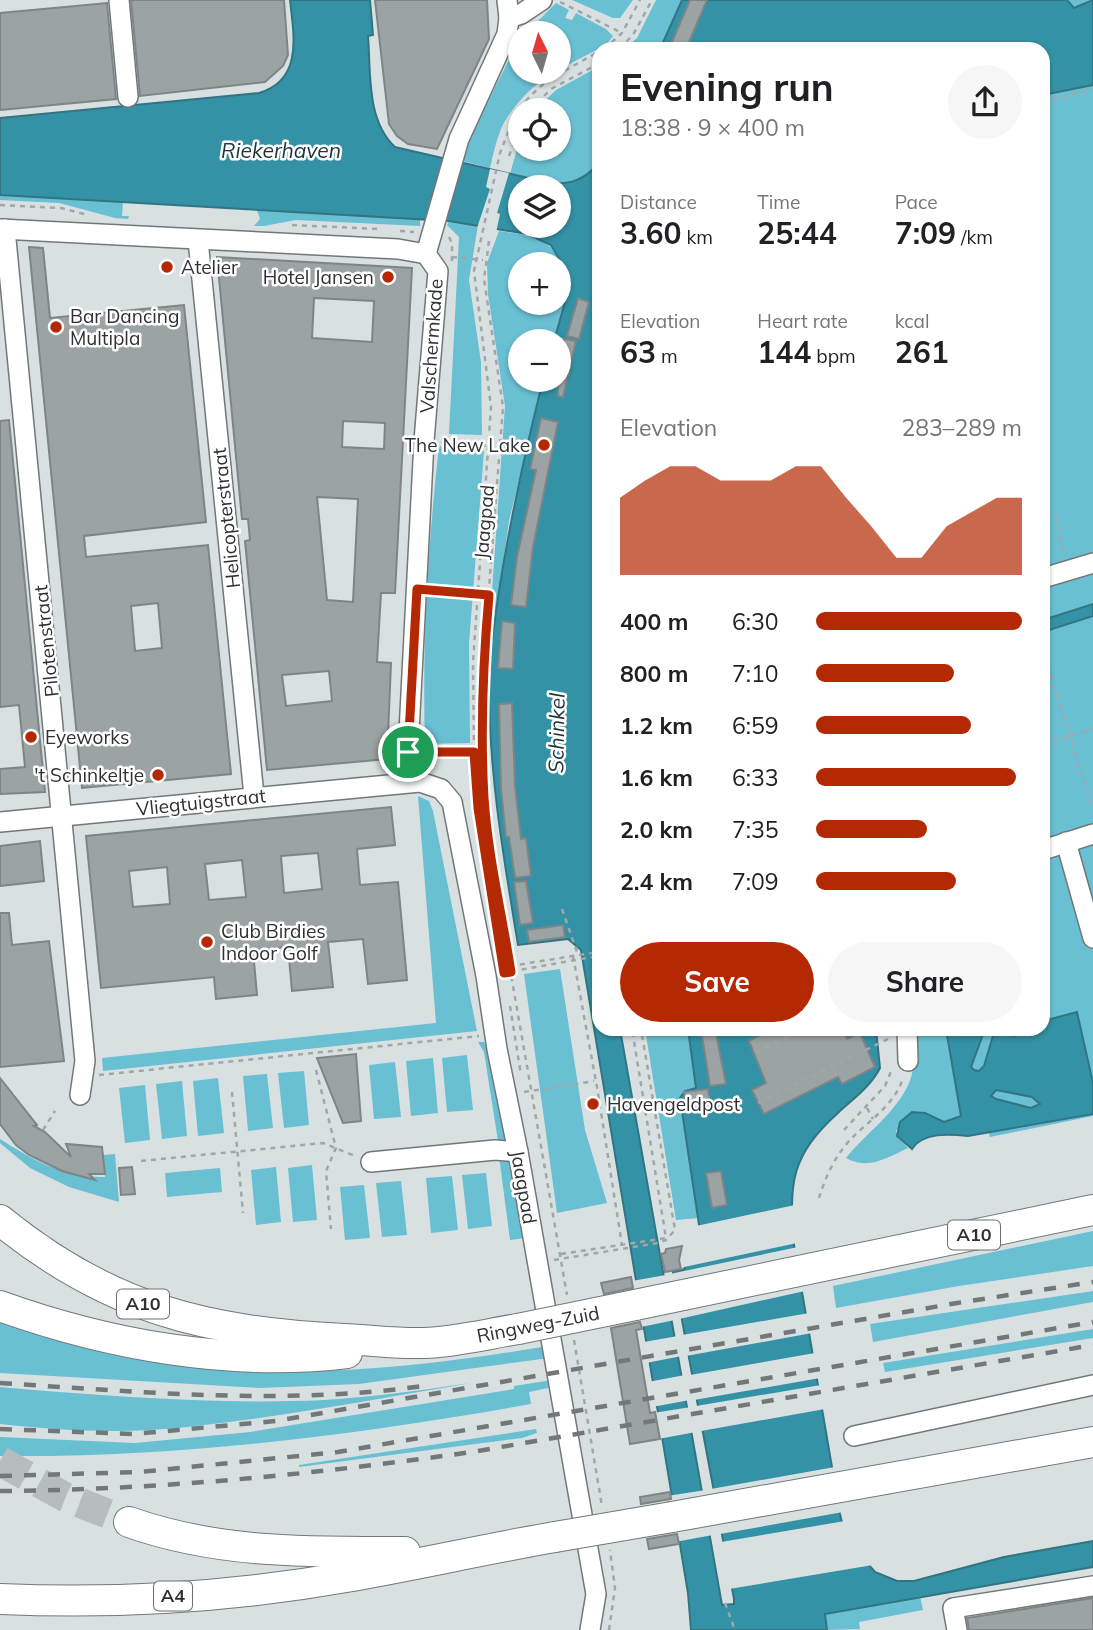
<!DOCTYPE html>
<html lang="en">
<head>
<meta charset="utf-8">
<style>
  :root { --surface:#fff; --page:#f6f6f6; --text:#202124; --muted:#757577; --accent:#b42904 }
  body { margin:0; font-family:Mulish,sans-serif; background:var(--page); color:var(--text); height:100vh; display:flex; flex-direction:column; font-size:26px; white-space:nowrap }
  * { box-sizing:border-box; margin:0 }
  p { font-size:23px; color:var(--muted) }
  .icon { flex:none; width:38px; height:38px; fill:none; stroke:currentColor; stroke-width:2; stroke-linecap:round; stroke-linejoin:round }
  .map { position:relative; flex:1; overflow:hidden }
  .drawer { position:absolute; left:592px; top:42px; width:458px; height:994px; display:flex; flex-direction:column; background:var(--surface); border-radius:21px; box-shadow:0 2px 5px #0004 }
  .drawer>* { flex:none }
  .needle { width:46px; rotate:355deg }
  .fabs { position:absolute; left:508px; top:21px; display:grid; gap:14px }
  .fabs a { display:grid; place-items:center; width:63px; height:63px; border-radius:50%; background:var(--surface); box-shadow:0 2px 5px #0004; font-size:35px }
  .pin { position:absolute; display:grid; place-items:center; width:60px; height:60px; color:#fff; margin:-30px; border:4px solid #fff; border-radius:50%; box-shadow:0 2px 7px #0007 }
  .round { display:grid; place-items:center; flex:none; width:74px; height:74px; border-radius:37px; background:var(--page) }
  .overview { display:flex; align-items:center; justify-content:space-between; height:119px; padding:0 28px }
  h1 { font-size:38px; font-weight:700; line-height:52px }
  .figures { display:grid; grid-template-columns:repeat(3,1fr); gap:10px; height:119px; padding:7px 28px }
  .figures div { display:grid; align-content:center }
  .figures b { font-size:30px; font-weight:700 }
  .figures small { font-size:19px; font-weight:400 }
  .figures p { font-size:19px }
  .chart { height:196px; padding:14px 28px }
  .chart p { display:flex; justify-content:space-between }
  .chart svg { width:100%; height:126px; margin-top:7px; fill:var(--accent); opacity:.7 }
  .primary-button { display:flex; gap:14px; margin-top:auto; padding:14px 28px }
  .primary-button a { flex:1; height:80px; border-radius:42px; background:var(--accent); color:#fff; font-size:28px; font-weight:700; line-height:80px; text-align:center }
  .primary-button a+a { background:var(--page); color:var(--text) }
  ul { padding:0 28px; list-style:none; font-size:23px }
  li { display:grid; grid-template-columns:112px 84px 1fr; align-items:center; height:52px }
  li i { height:18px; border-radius:9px; background:var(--accent) }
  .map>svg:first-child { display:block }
  .green { fill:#69c0d3; fill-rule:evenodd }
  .water { fill:#3392a5; stroke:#327582; stroke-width:2; fill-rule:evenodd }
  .pier { fill:#d9e0e2 }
  .building { fill:#9ca3a4; stroke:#7f8586; stroke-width:2; fill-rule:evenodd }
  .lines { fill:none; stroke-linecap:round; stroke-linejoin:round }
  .highway-tunnel { stroke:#b7bdbf; stroke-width:30; stroke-dasharray:30 15; stroke-linecap:butt }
  .minor-casing { stroke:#72787a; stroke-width:22 }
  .highway-casing { stroke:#72787a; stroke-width:32 }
  .path { stroke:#a1a7a9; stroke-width:2.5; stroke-dasharray:5 5; stroke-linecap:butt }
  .minor { stroke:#fff; stroke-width:19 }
  .highway { stroke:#fff; stroke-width:30 }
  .rail { stroke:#737779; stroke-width:4.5; stroke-dasharray:12 12; stroke-linecap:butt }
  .highway-bridge-casing { stroke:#72787a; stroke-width:32; stroke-linecap:butt }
  .highway-bridge { stroke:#fff; stroke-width:30 }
  .route-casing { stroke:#fff; stroke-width:14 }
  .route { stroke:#b42904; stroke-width:9 }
  .poi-dot { fill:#b42904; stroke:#fff; stroke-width:2.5 }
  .labels { text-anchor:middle; stroke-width:5; stroke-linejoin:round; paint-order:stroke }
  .shield { fill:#fff; stroke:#6d6e6f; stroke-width:2 }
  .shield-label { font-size:18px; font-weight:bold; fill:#2e3031 }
  .poi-label { font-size:19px; fill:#2e3031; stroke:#fff; text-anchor:start }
  .street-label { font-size:19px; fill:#2e3031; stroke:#fff }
  .water-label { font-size:21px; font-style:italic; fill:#1e3439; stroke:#fff }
</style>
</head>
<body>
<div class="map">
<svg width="1093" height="1630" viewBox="0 0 1093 1630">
  <rect width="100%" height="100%" fill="#d9e0e2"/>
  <g class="green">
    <path d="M572 0H633L620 18H613Z"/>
    <path d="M656 0H682L660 49H624L637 38Z"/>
    <path d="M908 0H1093V1116L990 1137 970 1067 963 1029H1043V49Z"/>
    <path d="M556 3 569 10 565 18 572 20 576 13 606 29 613 36 606 45 558 70V33H526Z"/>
    <path d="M520 38V72H555C534 83 511 107 501 129 496 141 493 155 490 168L462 161 465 147Z"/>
    <path d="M598 67V164C572 195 544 182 510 174L520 138V149H558V110H535L556 90Z"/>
    <path d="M0 195 123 202 122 216H129L128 219 115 218 59 203 0 200Z"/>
    <path d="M257 210 420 219V226L296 220 264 226H254L260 219Z"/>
    <path d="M449 221 478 225 469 280 481 362 482 435 449 434 459 237 447 225Z"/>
    <path d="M499 231C534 235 568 243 568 287 569 304 558 325 554 341H520V380H543L509 521 493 634H489L505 406 488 294 487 263ZM520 264H558V303H520Z"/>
    <path d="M439 446 484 451 469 644 470 743 425 744C422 644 428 545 439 446Z"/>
    <path d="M418 796 429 801 433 811 477 1031 103 1071 102 1058 436 1023Z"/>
    <path d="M560 969 585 1130 607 1203 557 1213 524 974Z"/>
    <path d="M645 1029H688L696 1088 680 1098 699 1218 676 1220Z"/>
    <path d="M915 1029H946L961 1116 944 1122 925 1113 896 1130 897 1136 908 1148C888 1157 870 1170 848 1159L846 1158C865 1134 897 1112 909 1083 916 1066 915 1047 915 1029Z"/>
    <path d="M478 1042H484L488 1048 507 1141H498L484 1052Z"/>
    <path d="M467 1055 473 1110 447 1112 442 1058Z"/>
    <path d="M433 1058 438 1113 411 1116 406 1061Z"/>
    <path d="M395 1062 401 1117 374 1119 369 1065Z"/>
    <path d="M304 1071 309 1125 284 1128 278 1073Z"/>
    <path d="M267 1074 273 1128 248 1131 243 1076Z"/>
    <path d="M218 1078 224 1133 198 1136 193 1081Z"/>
    <path d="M182 1081 187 1136 162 1139 156 1084Z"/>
    <path d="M145 1085 150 1140 125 1143 119 1088Z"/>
    <path d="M0 1139C33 1160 64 1178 105 1177L103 1155 115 1154 119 1202 69 1187 30 1168 0 1143Z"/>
    <path d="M499 1156 511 1159 525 1238 510 1240Z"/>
    <path d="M312 1165 317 1220 293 1222 288 1168Z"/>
    <path d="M276 1167 281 1222 256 1225 251 1170Z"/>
    <path d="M220 1168 222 1192 167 1197 165 1173Z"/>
    <path d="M486 1173 492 1226 468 1229 462 1175Z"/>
    <path d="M452 1176 458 1230 431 1233 426 1178Z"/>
    <path d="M401 1181 407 1235 382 1237 376 1183Z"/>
    <path d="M364 1185 370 1238 345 1240 340 1187Z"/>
    <path d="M1093 1231V1266L959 1286 836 1308 833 1286Z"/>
    <path d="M1093 1291V1302L873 1342 870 1324Z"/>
    <path d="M0 1318 257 1370C355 1375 451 1362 548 1346L549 1358 359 1384 260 1388 0 1373Z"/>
    <path d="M1093 1329V1338L885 1372 883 1363Z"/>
    <path d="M552 1380 553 1387 529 1392 531 1404C356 1435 178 1458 0 1456V1437L135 1443 250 1432 514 1389V1386Z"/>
    <path d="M471 1383C377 1399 282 1417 187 1427 126 1434 61 1431 0 1424V1387C104 1396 220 1405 324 1400 373 1397 422 1390 471 1383Z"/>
    <path d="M536 1429 537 1433 522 1438 299 1467V1465Z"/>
    <path d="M920 1596 923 1610 859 1622 860 1629 827 1630 824 1614Z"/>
  </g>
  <g class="water">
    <path d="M290 0H370L373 35 368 36C371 72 366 120 395 147L550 183C571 185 585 179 598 164V1029H620L722 1605 734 1604V1599L673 1272 685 1269 679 1242 701 1238 680 1098 685 1091 696 1088 688 1029H876L880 1068C871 1086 853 1099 839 1112 790 1156 789 1183 794 1245L840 1514 843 1527 854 1548 875 1572 897 1581H914L1004 1557 1093 1541V1567L825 1614 827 1630H691L688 1593 581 950 568 939 518 945C504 860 489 774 489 687 488 658 494 627 498 598 509 524 525 452 543 380H558V341H554L569 288 562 264 551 245 527 234 449 221 0 195V118L259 93C303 80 294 36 290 0ZM520 187H558V226H520Z"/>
    <path d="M682 0H1067L1074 8 1093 0V85L1043 95V49H660Z"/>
    <path d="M1093 604V616L1043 632V620Z"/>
    <path d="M1077 1012 1093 1083V1114L968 1136C949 1134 923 1132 912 1149L897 1136 900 1122 912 1112 925 1113 944 1122 961 1116 946 1029H985L971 1067 974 1070 979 1071 984 1066 995 1029H1010L1013 1036 1043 1029V1021ZM996 1090 1032 1097 1040 1104 1031 1108 996 1099 991 1096Z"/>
  </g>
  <g class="pier">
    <path d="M490 169 509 173 497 213 500 214 496 233 477 228 490 189 486 187Z"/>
    <path d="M795 1205 797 1243 670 1270 681 1266 676 1240 698 1236 696 1226Z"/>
    <path d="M798 1247 805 1291 679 1319 670 1274Z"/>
    <path d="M666 1275 675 1320 641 1327 632 1281Z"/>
    <path d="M809 1313 812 1333 686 1356 682 1335Z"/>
    <path d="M678 1336 682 1356 646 1363 644 1342Z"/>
    <path d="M815 1353 820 1378 694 1400 690 1375Z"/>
    <path d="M685 1375 690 1400 652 1407 648 1382Z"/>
    <path d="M821 1385 825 1409 701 1431 696 1406Z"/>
    <path d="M691 1407 696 1432 658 1439 653 1413Z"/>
    <path d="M835 1467 843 1512 720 1534 711 1489Z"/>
    <path d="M706 1490 713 1535 675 1542 667 1496Z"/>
    <path d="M845 1521 857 1546 873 1565 729 1589 721 1542Z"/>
  </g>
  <g class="building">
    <path d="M131 0H284L288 55 283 66 265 82 140 96Z"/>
    <path d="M375 0H487L489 39 437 149 408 144 397 136 389 124Z"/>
    <path d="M690 0H707L686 49H669Z"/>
    <path d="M107 3 116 99 0 110V13Z"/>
    <path d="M29 247 43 248 50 318 184 305 206 522 84 536 86 557 208 545 231 774 82 788ZM158 603 162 648 135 651 131 606Z"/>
    <path d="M217 257 412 268 395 593H381L377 662 391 663 387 759 267 770 245 541 250 540 248 519H242ZM314 298 374 301 372 342 312 338ZM343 421 385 423 384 449 342 447ZM317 497 358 499 353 602 327 600ZM329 671 332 701 286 706 282 675Z"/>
    <path d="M578 298 589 302 579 339 567 336Z"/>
    <path d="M564 339 576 341 563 397 558 396V363Z"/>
    <path d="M541 418 558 422 533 547 526 607 511 605 517 557 536 470 530 469Z"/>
    <path d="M9 420 45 792 0 794V769L25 767 19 705 0 707V421Z"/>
    <path d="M502 621 515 623 513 669 498 668Z"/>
    <path d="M512 703 515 786 521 839 526 838 531 876 515 878 509 837H506L501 789 499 704Z"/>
    <path d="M391 807 395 845 357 849 360 885 398 882 407 980 368 984 363 939 328 942 333 987 292 991 288 947 253 950 257 995 216 999 214 977 101 988 86 836ZM318 853 322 889 284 893 281 856ZM242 860 246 897 209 900 205 864ZM167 867 170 904 133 907 129 871Z"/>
    <path d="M40 841 44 881 0 886V846Z"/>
    <path d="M526 881 533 923 520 925 514 882Z"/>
    <path d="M0 913H9L12 945 49 941 64 1061 0 1067Z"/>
    <path d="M563 925 565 937 529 942 527 930Z"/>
    <path d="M701 1029H715L726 1084 710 1086Z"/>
    <path d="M772 1029H843L847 1039 860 1033 875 1067 842 1084 838 1077 764 1114 752 1090 766 1083 749 1041Z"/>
    <path d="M356 1054 361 1121 343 1123 317 1058Z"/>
    <path d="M0 1078 37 1125 34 1126 45 1132 71 1157 66 1144 102 1147 105 1174H89L95 1180 62 1171 29 1155 16 1145 0 1124Z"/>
    <path d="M708 1089 711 1108 687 1112 684 1092Z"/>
    <path d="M132 1167 135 1194 121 1195 119 1168Z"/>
    <path d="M721 1171 727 1205 712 1208 706 1173Z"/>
    <path d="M682 1246 679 1260 681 1269 665 1272 661 1254 665 1253 666 1249Z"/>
    <path d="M631 1277 633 1288 604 1294 601 1283Z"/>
    <path d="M640 1322 642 1329 636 1330 650 1413 655 1412 660 1439 630 1444 611 1328Z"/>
    <path d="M670 1492 671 1499 641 1504 640 1497Z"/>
    <path d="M677 1534 679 1544 649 1549 647 1539Z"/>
    <path d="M1093 1598V1630H969L967 1618Z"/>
  </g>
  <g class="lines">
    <path class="highway-tunnel" d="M0 1461 65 1497 129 1522"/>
    <defs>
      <g id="minor">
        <path d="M119 0 128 97"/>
        <path d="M509 18 521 14 542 0"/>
        <path d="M0 229 398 249 426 254 438 271 424 441 408 752 402 783"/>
        <path d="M5 229 85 1061 80 1095"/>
        <path d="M198 240 254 796"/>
        <path d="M426 254 459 139 507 34 509 18 507 0"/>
        <path d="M1043 578 1093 563"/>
        <path d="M0 822 420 782 441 789 452 802 486 976 497 1049 518 1152 596 1594 590 1630"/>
        <path d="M1066 842 1093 938"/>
        <path d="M1043 850 1093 834"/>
        <path d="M907 1029 908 1061"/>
        <path d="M371 1162 495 1150 518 1152"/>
        <path d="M854 1436 1093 1385"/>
        <path d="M957 1630 953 1608 1093 1586"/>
      </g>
      <g id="highway">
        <path d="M0 1220C109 1309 207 1332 344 1339 370 1340 398 1344 424 1343 455 1342 487 1334 518 1329"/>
        <path d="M635 1305 1093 1210"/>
        <path d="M0 1306C109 1345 232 1367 347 1353"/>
        <path d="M672 1517 1093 1442"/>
        <path d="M129 1522C219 1554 311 1552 405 1552"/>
        <path d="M0 1599C114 1604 233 1597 346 1577 416 1565 485 1549 555 1537"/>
      </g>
    </defs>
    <use href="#minor" class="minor-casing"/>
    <use href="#highway" class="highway-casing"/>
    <g class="path">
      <path d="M560 2 622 33"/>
      <path d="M604 49 622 33 640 0"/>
      <path d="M620 49 634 33 652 0"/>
      <path d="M1043 102 1093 89"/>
      <path d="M530 110 551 89 598 64"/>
      <path d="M509 156 520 127"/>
      <path d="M0 205 61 208 88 215"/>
      <path d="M292 225 380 229"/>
      <path d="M400 231 414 232"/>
      <path d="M449 237 452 243V261"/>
      <path d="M489 241 484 279 503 407 481 692 484 800 495 883 567 1295"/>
      <path d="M452 257 483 260"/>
      <path d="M441 442 490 446"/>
      <path d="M1055 516 1064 553"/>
      <path d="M433 590 489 595"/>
      <path d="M1045 656 1093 810"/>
      <path d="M1043 745 1093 729"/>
      <path d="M426 752H474"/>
      <path d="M562 909 577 952"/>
      <path d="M573 956 597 1087 622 1245"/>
      <path d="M502 958 478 808 474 752 473 662 491 407 474 271 500 153 515 115 530 96 548 80 598 52"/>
      <path d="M510 966 598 952"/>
      <path d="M502 973 598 956"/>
      <path d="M510 1006 521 1075"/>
      <path d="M756 1052 805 1029"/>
      <path d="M316 1070 336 1148 326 1171 331 1229"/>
      <path d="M99 1075 479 1036"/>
      <path d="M232 1092 243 1213"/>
      <path d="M524 1092 594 1081"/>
      <path d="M758 1103 890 1038"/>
      <path d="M867 1108 873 1119"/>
      <path d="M43 1130 55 1111"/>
      <path d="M844 1130 885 1086 892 1069"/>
      <path d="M141 1161 323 1143 355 1156"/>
      <path d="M819 1198C825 1178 835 1156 850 1140 868 1121 895 1105 903 1078"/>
      <path d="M561 1254 666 1238 632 1029"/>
      <path d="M554 1260 658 1243 666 1240 675 1230 641 1029"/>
      <path d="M574 1340 602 1506"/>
      <path d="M725 1603 735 1630"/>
      <path d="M609 1630 615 1588 610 1550"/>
    </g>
    <use href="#minor" class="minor"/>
    <use href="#highway" class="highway"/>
    <g class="rail">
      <path d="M0 1383C143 1392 287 1406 430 1385"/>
      <path d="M0 1429 134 1434 276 1421 957 1303 1093 1282"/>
      <path d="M0 1476 140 1472 338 1452 1093 1322"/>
      <path d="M0 1491C158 1490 316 1474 472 1452L1093 1345"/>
    </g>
    <defs>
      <g id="highway-bridge">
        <path d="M518 1329 635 1305"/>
        <path d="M555 1537 672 1517"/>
      </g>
    </defs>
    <use href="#highway-bridge" class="highway-bridge-casing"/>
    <use href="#highway-bridge" class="highway-bridge"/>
  </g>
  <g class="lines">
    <defs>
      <path id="route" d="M417 589 489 595C483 663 480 729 484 798 488 857 502 914 511 972L504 973 478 808 474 752H408Z"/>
    </defs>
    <use href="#route" class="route-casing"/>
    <use href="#route" class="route"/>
  </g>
  <g class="poi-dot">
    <circle cx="167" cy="267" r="7"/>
    <circle cx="388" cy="277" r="7"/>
    <circle cx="56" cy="327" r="7"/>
    <circle cx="544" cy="445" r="7"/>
    <circle cx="31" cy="737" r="7"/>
    <circle cx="158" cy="775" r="7"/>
    <circle cx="207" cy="942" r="7"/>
    <circle cx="593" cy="1104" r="7"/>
  </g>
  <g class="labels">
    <g class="shield">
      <rect x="948" y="1220.5" width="52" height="29" rx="5"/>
      <rect x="117" y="1289.5" width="52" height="29" rx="5"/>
      <rect x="154" y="1581.5" width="38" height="29" rx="5"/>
    </g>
    <g class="shield-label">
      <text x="974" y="1241">A10</text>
      <text x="143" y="1310">A10</text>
      <text x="173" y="1602">A4</text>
    </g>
    <g class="poi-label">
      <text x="181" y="274">Atelier</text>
      <text x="374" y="284" text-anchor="end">Hotel Jansen</text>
      <text x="70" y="323">Bar Dancing<tspan x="70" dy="22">Multipla</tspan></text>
      <text x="530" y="452" text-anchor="end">The New Lake</text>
      <text x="45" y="744">Eyeworks</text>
      <text x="144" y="782" text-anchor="end">'t Schinkeltje</text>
      <text x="221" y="938">Club Birdies<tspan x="221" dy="22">Indoor Golf</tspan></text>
      <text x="607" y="1111">Havengeldpost</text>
    </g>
    <g class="street-label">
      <text transform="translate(431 346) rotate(-86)" y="7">Valschermkade</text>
      <text transform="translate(226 518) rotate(-96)" y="7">Helicopterstraat</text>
      <text transform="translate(484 522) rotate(-85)" y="7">Jaagpad</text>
      <text transform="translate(46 641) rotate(-96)" y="7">Pilotenstraat</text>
      <text transform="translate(201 802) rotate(-6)" y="7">Vliegtuigstraat</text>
      <text transform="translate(524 1187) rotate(80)" y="7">Jaagpad</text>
      <text transform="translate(538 1324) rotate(-11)" y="7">Ringweg-Zuid</text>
    </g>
    <g class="water-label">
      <text x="281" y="158">Riekerhaven</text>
      <text transform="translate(557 733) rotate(-89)" y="7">Schinkel</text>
    </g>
  </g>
</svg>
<div class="fabs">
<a><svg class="needle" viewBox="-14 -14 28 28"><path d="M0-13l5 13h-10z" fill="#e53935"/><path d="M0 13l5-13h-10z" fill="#757577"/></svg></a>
<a><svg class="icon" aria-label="locate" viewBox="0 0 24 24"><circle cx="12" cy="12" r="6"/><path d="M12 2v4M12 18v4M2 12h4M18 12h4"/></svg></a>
<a><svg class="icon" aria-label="layers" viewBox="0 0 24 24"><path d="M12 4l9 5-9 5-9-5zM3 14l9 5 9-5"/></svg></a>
<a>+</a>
<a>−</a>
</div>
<div class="pin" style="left:408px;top:752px;background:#1e9e55"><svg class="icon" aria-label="arrive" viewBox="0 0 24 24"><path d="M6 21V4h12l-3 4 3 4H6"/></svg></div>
<section class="drawer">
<div class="overview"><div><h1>Evening run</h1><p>18:38 · 9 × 400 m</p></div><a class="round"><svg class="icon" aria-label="share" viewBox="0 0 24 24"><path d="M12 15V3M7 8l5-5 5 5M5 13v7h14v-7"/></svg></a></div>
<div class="figures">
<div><p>Distance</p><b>3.60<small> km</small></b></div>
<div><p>Time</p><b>25:44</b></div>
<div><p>Pace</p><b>7:09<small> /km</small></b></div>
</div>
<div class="figures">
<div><p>Elevation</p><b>63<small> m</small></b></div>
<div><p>Heart rate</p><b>144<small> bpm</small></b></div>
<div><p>kcal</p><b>261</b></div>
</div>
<div class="chart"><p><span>Elevation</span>283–289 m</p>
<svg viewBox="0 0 160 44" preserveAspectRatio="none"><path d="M0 44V17L10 11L20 6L30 6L40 11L50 11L60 11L70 6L80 6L90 17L100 27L110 38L120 38L130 27L140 22L150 17L160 17V44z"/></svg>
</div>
<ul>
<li><b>400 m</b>6:30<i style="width:100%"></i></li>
<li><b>800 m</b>7:10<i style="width:67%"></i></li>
<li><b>1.2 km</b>6:59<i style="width:75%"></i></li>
<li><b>1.6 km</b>6:33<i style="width:97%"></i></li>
<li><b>2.0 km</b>7:35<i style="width:54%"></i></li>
<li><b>2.4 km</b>7:09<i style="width:68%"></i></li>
</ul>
<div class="primary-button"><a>Save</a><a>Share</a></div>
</section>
</div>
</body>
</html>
